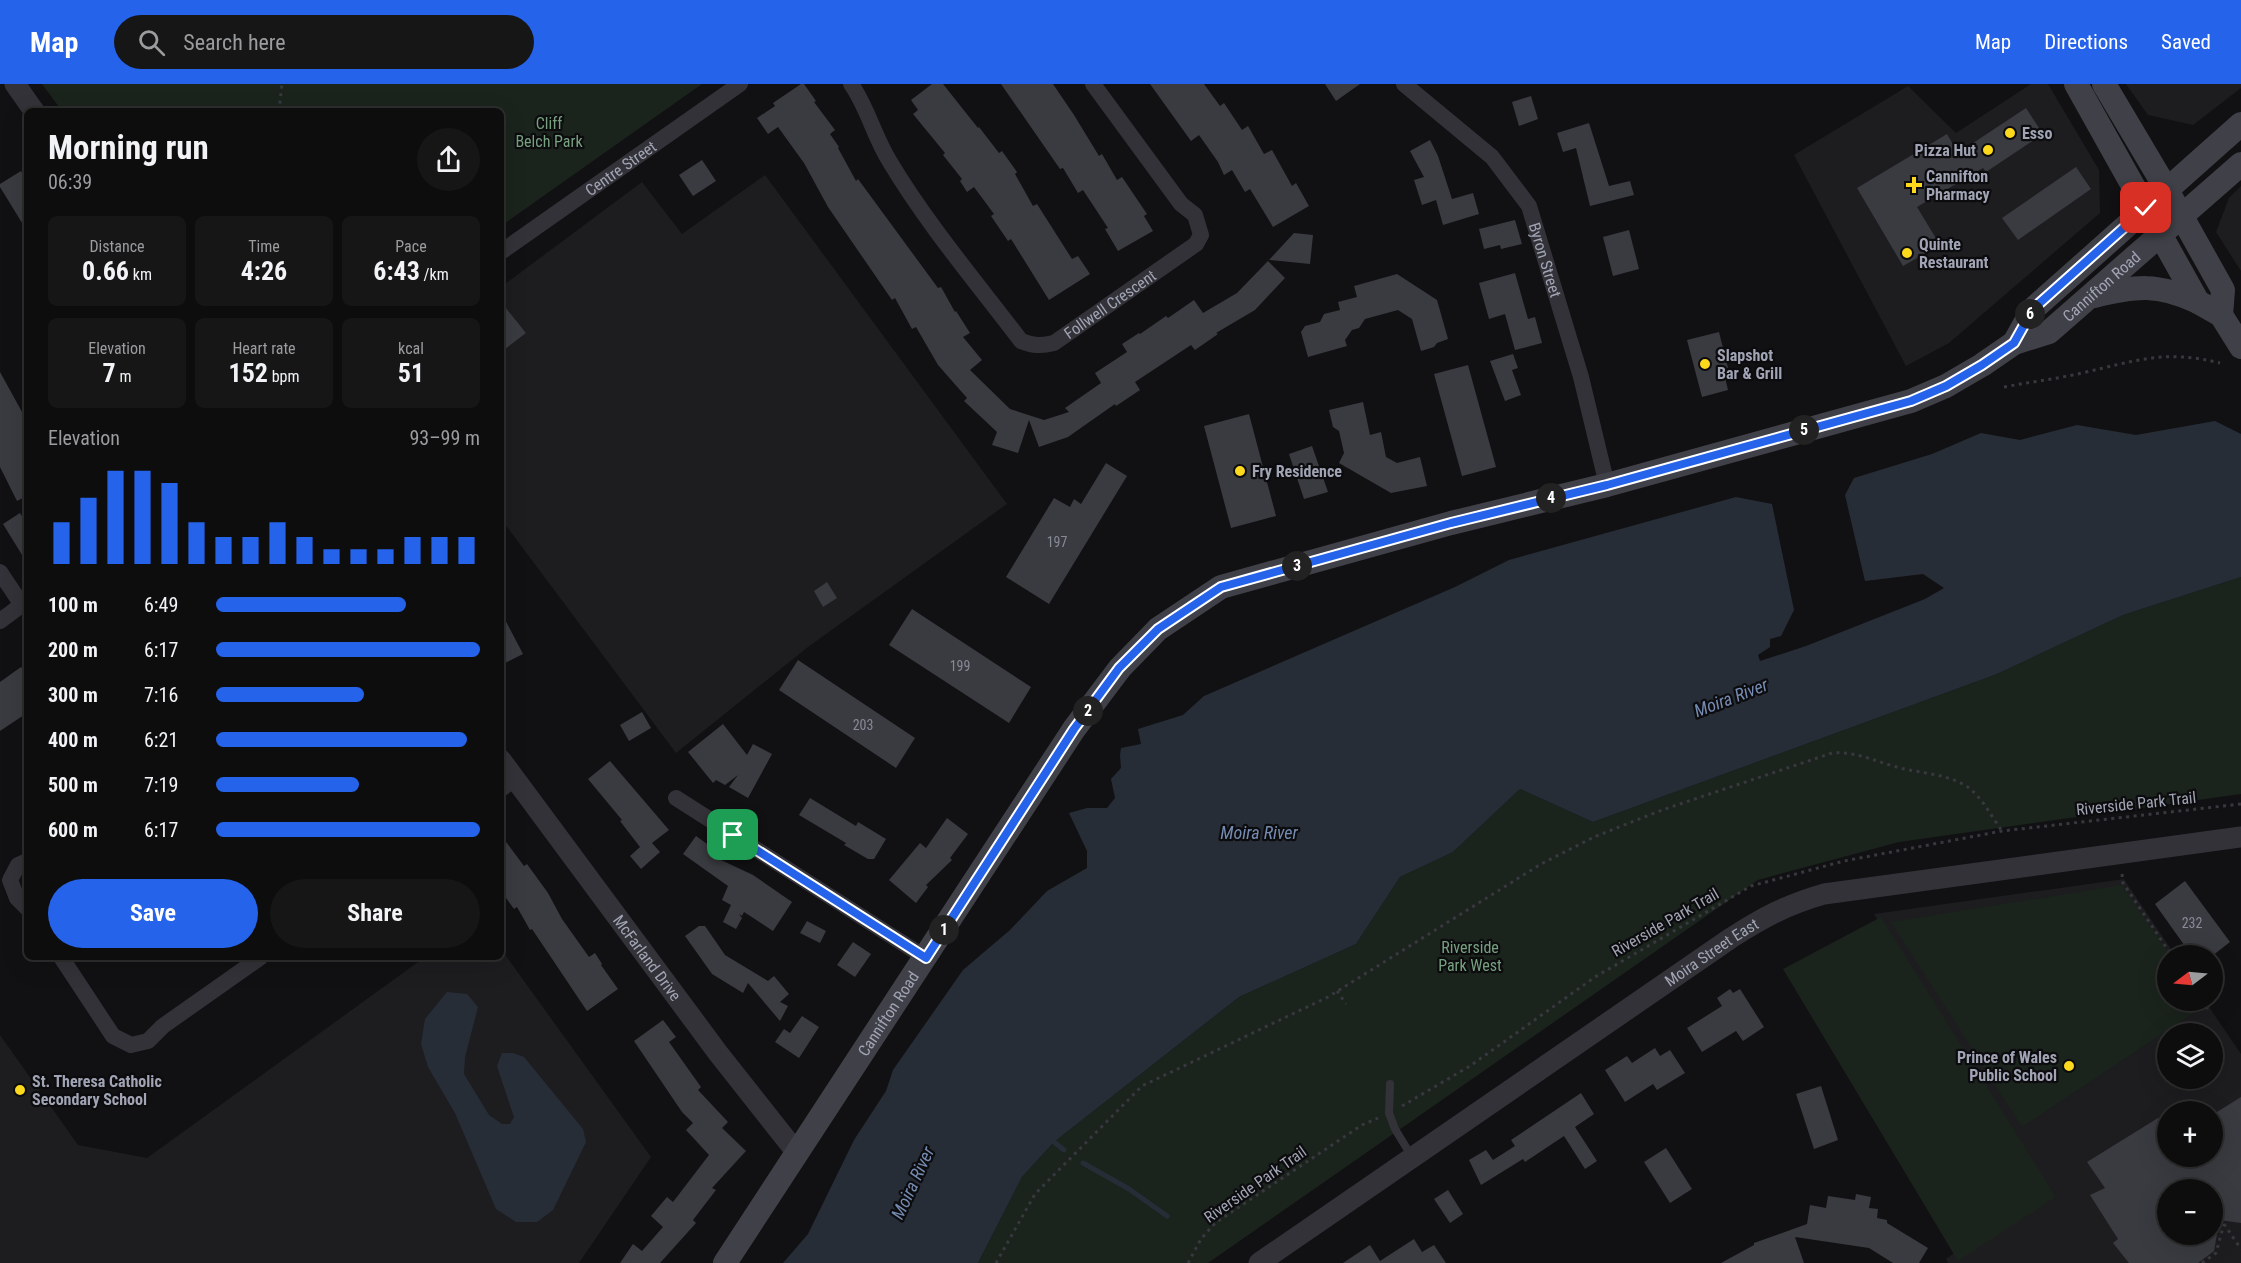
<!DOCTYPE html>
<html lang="en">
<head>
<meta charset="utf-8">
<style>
  :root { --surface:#0d0d0e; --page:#161617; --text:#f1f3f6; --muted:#9a9c9e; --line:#2d2d2e; --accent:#2563eb }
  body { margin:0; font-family:"Roboto Condensed",sans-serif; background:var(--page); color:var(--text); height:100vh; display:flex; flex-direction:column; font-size:22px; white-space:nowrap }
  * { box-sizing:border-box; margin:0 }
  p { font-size:20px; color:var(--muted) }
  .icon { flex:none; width:33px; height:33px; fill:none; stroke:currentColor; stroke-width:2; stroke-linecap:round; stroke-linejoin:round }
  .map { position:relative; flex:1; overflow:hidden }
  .details { position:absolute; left:24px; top:24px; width:480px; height:852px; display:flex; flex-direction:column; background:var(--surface); border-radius:9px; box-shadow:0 6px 24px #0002,0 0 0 2px var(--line) }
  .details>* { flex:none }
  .needle { width:39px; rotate:254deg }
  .tools { position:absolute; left:2157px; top:861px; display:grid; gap:12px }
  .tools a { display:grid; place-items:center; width:66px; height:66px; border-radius:50%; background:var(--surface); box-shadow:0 6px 24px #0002,0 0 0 2px var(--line); font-size:30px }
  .pin { position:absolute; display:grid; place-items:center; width:51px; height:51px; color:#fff; margin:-26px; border-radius:12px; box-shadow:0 3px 9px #0006 }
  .km { position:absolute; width:30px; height:30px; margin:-15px; border-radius:50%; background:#222; color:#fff; font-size:16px; line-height:30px; text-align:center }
  .round { display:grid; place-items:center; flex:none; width:63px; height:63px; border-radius:32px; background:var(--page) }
  .headline { display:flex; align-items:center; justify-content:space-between; height:102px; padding:0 24px }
  h1 { font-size:33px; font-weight:700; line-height:45px }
  .stats { display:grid; grid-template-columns:repeat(3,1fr); gap:9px; height:102px; padding:6px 24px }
  .stats div { display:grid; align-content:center; border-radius:9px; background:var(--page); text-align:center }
  .stats b { font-size:26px; font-weight:700 }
  .stats small { font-size:16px; font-weight:400 }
  .stats p { font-size:16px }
  .chart { height:168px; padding:12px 24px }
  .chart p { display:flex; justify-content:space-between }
  .chart svg { width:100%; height:108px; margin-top:6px; stroke:var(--accent); stroke-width:6 }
  .cta { display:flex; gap:12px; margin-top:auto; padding:12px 24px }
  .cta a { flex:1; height:69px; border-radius:36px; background:var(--accent); color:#fff; font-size:24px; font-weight:700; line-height:69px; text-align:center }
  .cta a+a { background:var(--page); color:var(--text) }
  ul { padding:0 24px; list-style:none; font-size:20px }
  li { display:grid; grid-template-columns:96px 72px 1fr; align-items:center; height:45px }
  li i { height:15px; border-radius:8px; background:var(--accent) }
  header { display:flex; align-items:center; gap:36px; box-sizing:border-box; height:84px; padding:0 30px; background:var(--accent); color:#fff }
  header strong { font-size:28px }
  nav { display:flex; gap:33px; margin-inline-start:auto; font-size:21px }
  .search { width:420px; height:54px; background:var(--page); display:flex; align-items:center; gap:15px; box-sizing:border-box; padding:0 21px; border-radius:33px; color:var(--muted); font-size:22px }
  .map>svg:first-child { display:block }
  .built { fill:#1d1d20; fill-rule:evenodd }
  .green { fill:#1b231d }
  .water { fill:#272d37 }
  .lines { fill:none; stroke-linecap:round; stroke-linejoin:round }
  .stream { stroke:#272d37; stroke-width:5 }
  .building { fill:#3a3b40 }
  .path { stroke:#38383f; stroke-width:3; stroke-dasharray:3 4.5; stroke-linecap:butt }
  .service { stroke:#323238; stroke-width:8 }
  .minor { stroke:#323238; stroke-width:16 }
  .tertiary { stroke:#323238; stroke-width:21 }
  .secondary { stroke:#404048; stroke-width:24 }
  .route-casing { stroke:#fff; stroke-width:12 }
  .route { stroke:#2563eb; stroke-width:8 }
  .poi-dot { fill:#fdd91e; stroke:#0c0c0e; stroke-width:2 }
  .labels { text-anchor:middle; stroke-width:4.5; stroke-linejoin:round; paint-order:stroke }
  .number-label { font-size:14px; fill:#878a97 }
  .park-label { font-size:16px; fill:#77a180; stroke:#0c0c0e }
  .poi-label { font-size:16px; font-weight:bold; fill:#a1a4b4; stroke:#0c0c0e; text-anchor:start }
  .street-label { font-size:16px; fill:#a1a4b4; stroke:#0c0c0e }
  .water-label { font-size:18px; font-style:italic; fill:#758bb2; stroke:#0c0c0e }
</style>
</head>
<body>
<header>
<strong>Map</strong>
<div class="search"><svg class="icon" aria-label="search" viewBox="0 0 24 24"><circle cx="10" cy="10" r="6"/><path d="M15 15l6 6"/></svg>Search here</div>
<nav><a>Map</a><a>Directions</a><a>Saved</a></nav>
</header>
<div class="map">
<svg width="2241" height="1179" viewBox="0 0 2241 1179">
  <rect width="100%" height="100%" fill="#111113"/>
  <g class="built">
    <path d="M2031 0H2048L2099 86 2100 129 1949 259 1906 282 1794 71 1908 2 1956 49Z"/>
    <path d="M2126 0H2241V4L2193 41 2148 31Z"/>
    <path d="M765 91 1007 420 808 563 676 669 501 435V203L642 98 682 150Z"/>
    <path d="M2241 102V187L2216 148 2229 114Z"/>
    <path d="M2124 795 2175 871 2168 872V916L2205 917 2241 970V1179H1948L1946 1175 2047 1104 1874 830ZM2168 950H2212V994H2168ZM2168 1028H2212V1072H2168ZM2168 1106H2212V1150H2168Z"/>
    <path d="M501 865 651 1073 579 1179H0V951L78 1061 147 1074 425 873H501Z"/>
  </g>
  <g class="green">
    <path d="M42 0H702L501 142V27H62Z"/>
    <path d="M2241 493V710L1899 758 1758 796 1208 1179H978L1022 1093 1054 1058 1239 913 1356 860 1400 793 1453 768 1520 705 1593 738 1997 590 2123 531Z"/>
    <path d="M2122 801 2170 871 2168 872V916L2200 917 2204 922 2022 1043 1891 838Z"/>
    <path d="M1881 833 2056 1113 1958 1177 1783 885Z"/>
  </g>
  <g class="water">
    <path d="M2215 337 2241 350V493L2123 531 1997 590 1593 738 1520 705 1453 768 1400 793 1356 860 1239 913 1054 1058 1022 1093 978 1179H783L808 1150 854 1056 886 1007 893 986 963 886 1010 846 1047 807 1087 784V767L1069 729 1087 724H1107L1115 714 1111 695 1121 684 1120 671 1121 664 1141 660 1138 645 1183 631 1204 612 1455 503 1509 476 1736 413 1772 420 1794 526 1781 552 1770 555V563L1758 571 1760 577 1806 562 1925 515 1944 504 1923 490 1865 497 1845 411 1854 394 1932 370 1981 349 2020 356 2077 341 2136 351Z"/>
    <path d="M447 908 467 910 478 923 465 973 464 990 489 1031 502 1040H510L514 1033 497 982 502 969H513L524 973 583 1045 586 1058 553 1126 537 1138H516L496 1125 455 1029 428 983 421 960 425 935Z"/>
  </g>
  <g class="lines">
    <g class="stream">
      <path d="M1054 1058 1064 1066"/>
      <path d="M1083 1079 1129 1105 1167 1132"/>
    </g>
  </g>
  <g class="building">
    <path d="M801 0H804L816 17 814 18 835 46 830 50 839 63 838 64 856 97 858 95 938 204 941 203 955 228 956 227 970 249 963 253 982 276 970 286 1010 325 1044 336 1069 328 1065 324 1101 299 1095 289 1127 268 1122 260 1139 249 1140 250 1166 232 1168 234 1194 216 1203 229 1237 209 1268 177 1285 194 1255 226 1216 249 1218 250 1195 266 1191 261 1135 298 1140 306 1116 322 1115 320 1068 353 1039 363 1029 336 1018 369 992 361 997 348 964 317 967 314 938 281 916 243 912 245 895 214 892 216 828 123 804 79 778 43 768 50 757 34 775 22 773 19Z"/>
    <path d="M932 0H943L978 44 979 43 999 69 1002 67 1017 88 1015 90 1033 122 1037 120 1072 175 1078 172 1090 190 1049 216 1011 155 1008 157 991 132 994 130 974 103 967 108 960 97 962 95 943 71 945 69 913 30 918 26 911 16Z"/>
    <path d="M1001 0H1053L1074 31 1099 72 1102 70 1117 96 1122 93 1147 130 1144 132 1153 147 1118 167 1105 145 1108 144 1083 106 1078 109 1063 84 1060 85Z"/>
    <path d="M1150 0H1204L1220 22 1224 19 1242 46 1248 42 1264 70 1272 66 1292 102 1296 99 1309 122 1273 143 1250 105 1245 108 1232 86 1224 91 1218 78 1199 51 1191 57Z"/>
    <path d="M1325 0H1360L1336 17Z"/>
    <path d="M1531 12 1538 35 1519 42 1512 18Z"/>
    <path d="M2026 24 2043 50 1986 88 1983 84 1917 123 1940 161 1903 182 1857 104 1947 50 1958 69Z"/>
    <path d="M1589 39 1609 102 1630 97 1634 111 1590 122 1576 64 1563 68 1557 49Z"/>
    <path d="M1430 56 1438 72 1452 115 1473 109 1479 130 1443 141 1436 116 1422 121 1414 96 1424 93 1410 67Z"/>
    <path d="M702 76 716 97 693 112 679 91Z"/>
    <path d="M2076 83 2091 105 2018 156 2002 134Z"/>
    <path d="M21 87 27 97V147L0 103V100Z"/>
    <path d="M1515 136 1522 160 1501 165 1500 161 1484 165 1479 145Z"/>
    <path d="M1629 146 1639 185 1613 192 1603 153Z"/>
    <path d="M1294 149 1313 151 1310 180 1269 176Z"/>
    <path d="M1515 189 1528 235 1535 233 1542 259 1515 266 1505 230 1489 235 1479 199Z"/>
    <path d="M1397 190 1437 216 1448 255 1437 259 1434 263 1421 267 1412 235 1398 226 1365 235 1359 244 1352 246 1345 256 1347 262 1308 273 1301 248 1305 242 1320 238 1324 230 1340 226 1338 218 1357 213 1354 202Z"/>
    <path d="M501 218 526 249 501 268Z"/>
    <path d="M1719 248 1728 284 1723 285 1728 306 1702 313 1687 256Z"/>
    <path d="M1513 270 1518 284 1512 286 1521 311 1505 317 1490 277Z"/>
    <path d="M1468 281 1496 383 1462 392 1434 290Z"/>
    <path d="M0 288 27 337V412L17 417 0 383Z"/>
    <path d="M1363 318 1370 351 1381 348 1386 373 1397 379 1420 373 1427 402 1391 409 1339 379 1344 369 1339 347 1333 343 1329 326Z"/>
    <path d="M1249 330 1276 432 1231 444 1204 342Z"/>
    <path d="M1312 362 1328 408 1304 415 1289 370Z"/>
    <path d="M1106 379 1127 392 1049 520 1006 493 1054 414 1070 423 1074 415 1081 420Z"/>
    <path d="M20 429 27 440V479L3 440Z"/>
    <path d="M827 498 837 514 823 523 814 507Z"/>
    <path d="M912 525 1031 603 1009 639 889 561Z"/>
    <path d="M501 528 523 570 501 581Z"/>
    <path d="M798 576 915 654 896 684 779 606Z"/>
    <path d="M21 583 27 590V629L0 647V598Z"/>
    <path d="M642 628 651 644 629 657 620 641Z"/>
    <path d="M723 640 747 671 753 660 772 670 748 714 729 703 738 691 725 701 716 696 713 699 688 668Z"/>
    <path d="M610 677 669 746 652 759 660 768 641 785 630 772 640 763 620 737 622 736 588 695Z"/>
    <path d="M810 714 856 742 858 738 886 755 874 775H868L844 761 846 759 799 731Z"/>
    <path d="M947 734 968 750 950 774 952 776 926 801 928 803 916 819 889 796 920 759 926 764Z"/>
    <path d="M501 751 524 782 527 780 548 809 562 835 589 873 595 869 602 880 601 881 618 905 587 927 532 845 530 846 517 823 514 825 501 807Z"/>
    <path d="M696 752 724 772 721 776 753 791 792 818 773 847 744 828 742 832 739 830 742 834 736 845 723 838 731 821 722 816 728 802 683 770Z"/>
    <path d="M2185 797 2230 858 2212 872H2192L2155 820Z"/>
    <path d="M807 837 826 847 820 859 800 849Z"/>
    <path d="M699 842H705L725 871 768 897 774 892 789 910 780 918 788 922 780 937 748 899 743 909 712 890 685 852Z"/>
    <path d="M853 858 871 870 855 893 837 881Z"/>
    <path d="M1730 905 1733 909 1740 905 1764 943 1743 957 1736 947 1702 968 1687 944 1722 922 1717 914Z"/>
    <path d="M802 932 819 943 799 974 775 958 784 945 790 949Z"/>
    <path d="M663 936 676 953 669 958 701 1003 698 1006 728 1038 722 1044 746 1067 712 1104 716 1106 693 1136 696 1139 660 1179H620L633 1160 642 1167 663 1143 651 1132 667 1113 673 1118 709 1071 686 1046 693 1039 682 1028 634 957Z"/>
    <path d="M1655 964 1660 972 1670 966 1685 989 1657 1006 1653 1000 1625 1018 1605 986 1627 972 1632 979Z"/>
    <path d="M1821 1002 1838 1056 1814 1065 1796 1010Z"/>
    <path d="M1581 1009 1594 1030 1575 1043 1597 1077 1585 1085 1564 1052 1525 1078 1523 1075 1481 1101 1469 1076 1486 1066 1493 1076 1515 1062 1511 1056Z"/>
    <path d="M2241 1013V1139L2212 1135V1106H2168V1150H2217L2214 1167 2198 1179H2129L2113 1159 2118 1155 2090 1111 2105 1104 2087 1078 2158 1034 2168 1036V1072H2212V1037L2216 1035 2217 1028Z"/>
    <path d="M1666 1064 1692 1105 1670 1119 1644 1078Z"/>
    <path d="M1448 1106 1463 1130 1450 1139 1434 1115Z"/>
    <path d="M1856 1110 1871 1113 1869 1124 1878 1125 1877 1134 1887 1136V1139L1928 1164 1919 1179H1893L1869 1164 1795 1153 1804 1179H1721L1754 1161V1159L1807 1140 1810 1121 1826 1124 1828 1112 1855 1116Z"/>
    <path d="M1414 1155 1422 1168 1434 1161 1446 1179H1343L1370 1161 1380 1177Z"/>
  </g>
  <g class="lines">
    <g class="path">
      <path d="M279 27 282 0"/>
      <path d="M2004 303C2030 298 2056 295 2082 289 2135 277 2165 265 2220 279"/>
      <path d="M2122 790 2123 799 2172 872"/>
      <path d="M1337 907 1346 920"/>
      <path d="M2202 916 2209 927"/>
      <path d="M1402 1022 1470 982 1595 893 1751 802 1844 777 2002 747 2241 720"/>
      <path d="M2224 1140 2241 1165"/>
      <path d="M996 1179 1035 1110 1142 1002 1328 913 1541 780 1594 753 1662 726 1832 669C1856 667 1877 678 1900 684 1921 689 1944 690 1963 700 1980 709 1991 732 2002 747"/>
      <path d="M1188 1179 1201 1155 1215 1139 1362 1041 1378 1034"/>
      <path d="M2202 1179 2216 1169 2224 1140"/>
    </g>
    <path class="service" d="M1390 1000 1389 1029 1395 1045 1412 1073"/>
    <g class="minor">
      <path id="s1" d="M851 0C868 24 874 53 890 78 927 140 977 199 1021 257 1033 262 1042 262 1054 259L1196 160 1201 151 1195 131 1181 120 1093 0"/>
      <path id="s2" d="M1404 0 1492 73 1529 122 1581 293 1607 401"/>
      <path id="s3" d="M501 168 740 0"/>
      <path d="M0 488 22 521"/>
      <path d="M0 537 27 517"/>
      <path d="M501 705 515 695"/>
      <path d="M676 714 926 874"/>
      <path d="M27 777 18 781 10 796 17 814 27 824"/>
      <path d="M61 873 113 952 131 961 148 957 163 942 261 873"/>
    </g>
    <g class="tertiary">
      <path d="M15 0 34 27"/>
      <path id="s4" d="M501 676 718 969 797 1069"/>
      <path id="s5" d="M1259 1179 1731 854C1764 833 1786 821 1824 810L2241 753"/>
    </g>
    <g class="secondary">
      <path d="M2076 0 2198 218 2221 231 2241 263"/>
      <path d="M2104 0 2167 106 2223 206 2221 231"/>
      <path d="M2094 212C2135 202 2158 199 2198 218"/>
      <path d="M2014 259 2033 225 2241 40"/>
      <path id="s6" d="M725 1179 1074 645 1120 584 1158 545 1221 503 1451 439 1607 401 1911 317 1946 302 1982 281 2014 259 2049 248 2241 80"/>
    </g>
  </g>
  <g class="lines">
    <defs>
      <path id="route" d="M733 751 926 874 1074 645 1119 584 1158 545 1221 503 1451 439 1607 401 1911 317 1946 302 1982 281 2014 259 2033 225 2146 124"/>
    </defs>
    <use href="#route" class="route-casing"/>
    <use href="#route" class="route"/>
  </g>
  <g class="poi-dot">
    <circle cx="2010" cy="49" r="6"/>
    <circle cx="1988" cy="66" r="6"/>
    <path d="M1911 92h6v6h6v6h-6v6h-6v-6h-6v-6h6z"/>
    <circle cx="1907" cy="169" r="6"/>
    <circle cx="1705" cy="280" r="6"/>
    <circle cx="1240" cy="387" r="6"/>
    <circle cx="2069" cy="982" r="6"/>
    <circle cx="20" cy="1006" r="6"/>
  </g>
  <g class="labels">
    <g class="number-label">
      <text x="1057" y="463">197</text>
      <text x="960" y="587">199</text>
      <text x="863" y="646">203</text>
      <text x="2192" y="844">232</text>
    </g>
    <g class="park-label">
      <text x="549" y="45">Cliff<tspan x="549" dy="18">Belch Park</tspan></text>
      <text x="1470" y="869">Riverside<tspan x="1470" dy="18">Park West</tspan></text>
    </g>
    <g class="poi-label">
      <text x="2022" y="55">Esso</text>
      <text x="1976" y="72" text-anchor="end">Pizza Hut</text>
      <text x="1926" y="98">Cannifton<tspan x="1926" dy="18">Pharmacy</tspan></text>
      <text x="1919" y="166">Quinte<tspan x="1919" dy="18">Restaurant</tspan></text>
      <text x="1717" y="277">Slapshot<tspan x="1717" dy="18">Bar &amp; Grill</tspan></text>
      <text x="1252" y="393">Fry Residence</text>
      <text x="2057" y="979" text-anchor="end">Prince of Wales<tspan x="2057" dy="18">Public School</tspan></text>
      <text x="32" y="1003">St. Theresa Catholic<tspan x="32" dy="18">Secondary School</tspan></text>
    </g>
    <g class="street-label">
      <text dy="6" stroke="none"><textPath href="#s3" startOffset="146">Centre Street</textPath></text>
      <text dy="6" stroke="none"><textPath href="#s2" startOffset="232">Byron Street</textPath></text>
      <text dy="6" stroke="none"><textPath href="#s6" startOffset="1784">Cannifton Road</textPath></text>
      <text dy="6" stroke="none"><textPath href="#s1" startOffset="411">Follwell Crescent</textPath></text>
      <text transform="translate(2136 719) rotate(-6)" y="6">Riverside Park Trail</text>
      <text transform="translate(1665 838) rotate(-30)" y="6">Riverside Park Trail</text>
      <text dy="6" stroke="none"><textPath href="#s5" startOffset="549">Moira Street East</textPath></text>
      <text dy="6" stroke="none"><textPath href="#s4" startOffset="246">McFarland Drive</textPath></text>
      <text dy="6" stroke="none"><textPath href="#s6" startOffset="298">Cannifton Road</textPath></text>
      <text transform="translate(1255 1100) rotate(-35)" y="6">Riverside Park Trail</text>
    </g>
    <g class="water-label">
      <text transform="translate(1731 614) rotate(-21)" y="6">Moira River</text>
      <text x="1259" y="755">Moira River</text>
      <text transform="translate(913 1099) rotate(-65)" y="6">Moira River</text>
    </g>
  </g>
</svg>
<div class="tools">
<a><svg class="needle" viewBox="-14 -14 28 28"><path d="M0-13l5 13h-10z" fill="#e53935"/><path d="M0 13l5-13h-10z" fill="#9a9c9e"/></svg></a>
<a><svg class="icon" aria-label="layers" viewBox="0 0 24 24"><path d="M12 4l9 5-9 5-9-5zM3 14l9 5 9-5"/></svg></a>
<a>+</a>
<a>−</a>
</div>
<div class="pin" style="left:733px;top:751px;background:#1e9e55"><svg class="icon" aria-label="arrive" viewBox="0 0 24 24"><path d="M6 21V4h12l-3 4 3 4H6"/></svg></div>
<div class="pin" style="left:2146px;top:124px;background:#d93025"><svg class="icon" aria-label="check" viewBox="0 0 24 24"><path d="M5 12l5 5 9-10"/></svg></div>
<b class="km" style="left:944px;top:846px">1</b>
<b class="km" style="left:1088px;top:627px">2</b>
<b class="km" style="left:1297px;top:482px">3</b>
<b class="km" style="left:1551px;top:414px">4</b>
<b class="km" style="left:1804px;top:346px">5</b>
<b class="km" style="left:2030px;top:230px">6</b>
<section class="details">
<div class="headline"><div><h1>Morning run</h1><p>06:39</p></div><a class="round"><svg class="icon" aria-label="share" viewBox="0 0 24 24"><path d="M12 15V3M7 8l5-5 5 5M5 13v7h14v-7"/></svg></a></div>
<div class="stats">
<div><p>Distance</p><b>0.66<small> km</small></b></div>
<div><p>Time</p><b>4:26</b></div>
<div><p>Pace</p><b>6:43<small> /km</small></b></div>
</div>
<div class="stats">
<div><p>Elevation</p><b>7<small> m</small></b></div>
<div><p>Heart rate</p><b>152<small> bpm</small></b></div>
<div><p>kcal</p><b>51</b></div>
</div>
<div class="chart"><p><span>Elevation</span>93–99 m</p>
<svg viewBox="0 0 160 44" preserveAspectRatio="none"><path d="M5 44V27M15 44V17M25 44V6M35 44V6M45 44V11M55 44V27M65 44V33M75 44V33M85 44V27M95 44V33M105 44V38M115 44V38M125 44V38M135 44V33M145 44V33M155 44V33"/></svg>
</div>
<ul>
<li><b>100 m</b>6:49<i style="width:72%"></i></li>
<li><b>200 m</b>6:17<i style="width:100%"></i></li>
<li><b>300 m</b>7:16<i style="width:56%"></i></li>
<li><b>400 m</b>6:21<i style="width:95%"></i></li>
<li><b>500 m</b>7:19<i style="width:54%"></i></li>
<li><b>600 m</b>6:17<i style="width:100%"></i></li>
</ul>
<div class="cta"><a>Save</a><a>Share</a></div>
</section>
</div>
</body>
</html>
